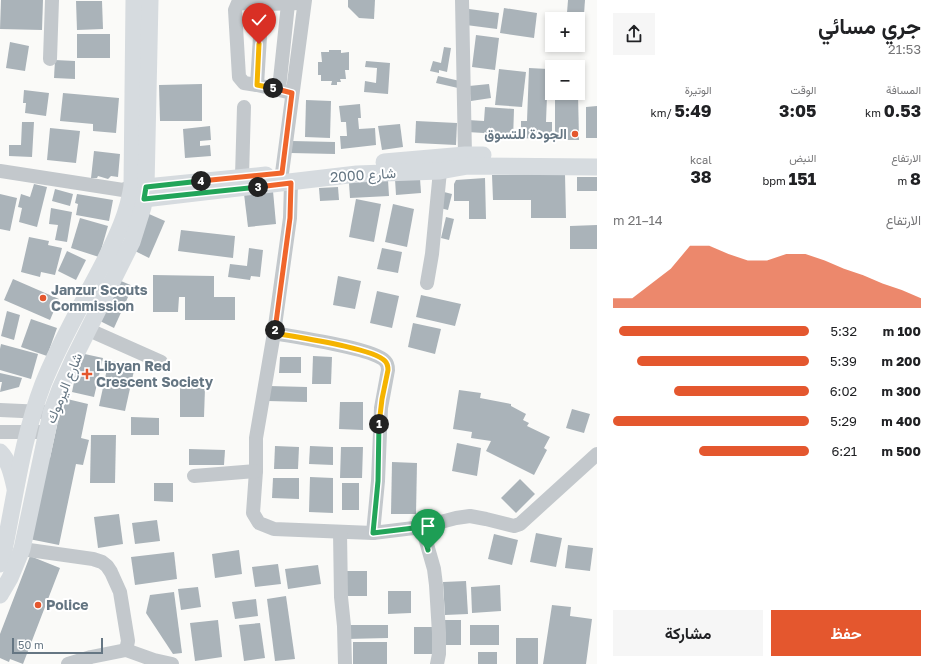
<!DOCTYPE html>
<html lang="ar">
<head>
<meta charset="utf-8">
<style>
  :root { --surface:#fff; --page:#f6f6f6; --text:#202124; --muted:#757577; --accent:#e4572e }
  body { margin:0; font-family:"Golos Text",Vazirmatn,sans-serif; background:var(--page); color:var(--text); direction:rtl; height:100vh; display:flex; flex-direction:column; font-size:15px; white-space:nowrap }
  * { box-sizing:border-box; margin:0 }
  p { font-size:13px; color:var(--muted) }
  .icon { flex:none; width:22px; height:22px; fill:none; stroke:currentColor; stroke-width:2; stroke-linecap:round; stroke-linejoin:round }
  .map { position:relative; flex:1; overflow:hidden; direction:ltr }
  .details { display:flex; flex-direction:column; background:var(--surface); width:340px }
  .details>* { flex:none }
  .tools { position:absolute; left:545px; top:12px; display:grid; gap:8px }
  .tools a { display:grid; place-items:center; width:40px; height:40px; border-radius:0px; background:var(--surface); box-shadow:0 2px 6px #0003; font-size:20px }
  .scale { position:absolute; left:12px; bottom:10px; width:91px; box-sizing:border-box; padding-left:4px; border:2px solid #657683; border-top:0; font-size:11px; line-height:14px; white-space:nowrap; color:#657683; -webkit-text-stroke:3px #fff; paint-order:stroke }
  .pin { position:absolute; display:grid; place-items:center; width:34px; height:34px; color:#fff; margin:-41px -17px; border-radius:50% 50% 50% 0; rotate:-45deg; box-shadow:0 0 4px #0007 }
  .pin .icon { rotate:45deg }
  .km { position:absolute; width:20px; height:20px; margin:-10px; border-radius:50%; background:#222; color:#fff; font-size:11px; line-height:20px; text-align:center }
  .round { display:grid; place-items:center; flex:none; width:42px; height:42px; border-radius:0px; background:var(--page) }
  .headline { display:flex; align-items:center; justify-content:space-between; height:68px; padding:0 16px }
  h1 { font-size:22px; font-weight:700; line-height:30px }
  .figures { display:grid; grid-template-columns:repeat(3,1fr); gap:6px; height:68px; padding:4px 16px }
  .figures div { display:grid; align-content:center }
  .figures b { font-size:17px; font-weight:700 }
  .figures small { font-size:11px; font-weight:400 }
  .figures p { font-size:11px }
  .chart { height:112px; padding:8px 16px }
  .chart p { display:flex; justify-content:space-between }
  .chart svg { width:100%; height:72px; margin-top:4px; fill:var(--accent); opacity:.7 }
  .action { display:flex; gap:8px; margin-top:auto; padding:8px 16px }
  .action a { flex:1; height:46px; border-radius:0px; background:var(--accent); color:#fff; font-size:16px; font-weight:700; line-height:46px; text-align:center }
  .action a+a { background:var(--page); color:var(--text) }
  ul { padding:0 16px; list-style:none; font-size:13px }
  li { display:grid; grid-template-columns:64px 48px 1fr; align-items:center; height:30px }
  li i { height:10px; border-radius:5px; background:var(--accent) }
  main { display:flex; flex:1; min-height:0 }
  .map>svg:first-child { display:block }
  .building { fill:#aab3b9 }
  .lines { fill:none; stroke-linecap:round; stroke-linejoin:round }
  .minor { stroke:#c3c8cc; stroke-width:14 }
  .major { stroke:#d6dbdf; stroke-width:17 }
  .split-1-casing { stroke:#fff; stroke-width:8 }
  .split-2-casing { stroke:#fff; stroke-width:8 }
  .split-3-casing { stroke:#fff; stroke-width:8 }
  .split-4-casing { stroke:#fff; stroke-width:8 }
  .split-5-casing { stroke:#fff; stroke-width:8 }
  .split-6-casing { stroke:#fff; stroke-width:8 }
  .split-1 { stroke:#22a559; stroke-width:5 }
  .split-2 { stroke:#f5b400; stroke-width:5 }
  .split-3 { stroke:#f0652b; stroke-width:5 }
  .split-4 { stroke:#22a559; stroke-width:5 }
  .split-5 { stroke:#f0652b; stroke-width:5 }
  .split-6 { stroke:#f5b400; stroke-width:5 }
  .poi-dot { fill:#e4572e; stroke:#fff; stroke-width:1.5 }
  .labels { text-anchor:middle; stroke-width:4; stroke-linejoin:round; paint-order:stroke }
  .poi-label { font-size:14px; font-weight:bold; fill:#657683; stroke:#fff; text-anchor:start }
  .street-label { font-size:14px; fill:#657683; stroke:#fff }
</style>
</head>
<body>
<main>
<section class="details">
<div class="headline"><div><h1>جري مسائي</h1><p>21:53</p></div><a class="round"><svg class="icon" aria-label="share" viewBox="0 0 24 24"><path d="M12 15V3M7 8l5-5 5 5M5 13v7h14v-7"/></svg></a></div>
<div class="figures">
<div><p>المسافة</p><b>0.53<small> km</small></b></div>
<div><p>الوقت</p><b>3:05</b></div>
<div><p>الوتيرة</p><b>5:49<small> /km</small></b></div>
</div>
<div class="figures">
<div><p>الارتفاع</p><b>8<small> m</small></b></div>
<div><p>النبض</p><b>151<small> bpm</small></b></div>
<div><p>kcal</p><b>38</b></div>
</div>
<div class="chart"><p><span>الارتفاع</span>14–21 m</p>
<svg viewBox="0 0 160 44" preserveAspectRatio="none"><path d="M0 44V38L10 38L20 29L30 20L40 6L50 6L60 11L70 15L80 15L90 11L100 11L110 15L120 20L130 24L140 29L150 33L160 38V44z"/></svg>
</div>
<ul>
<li><b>100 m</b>5:32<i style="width:97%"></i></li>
<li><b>200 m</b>5:39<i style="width:88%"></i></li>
<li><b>300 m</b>6:02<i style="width:69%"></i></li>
<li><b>400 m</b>5:29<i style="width:100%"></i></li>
<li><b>500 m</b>6:21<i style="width:56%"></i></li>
</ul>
<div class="action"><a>حفظ</a><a>مشاركة</a></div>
</section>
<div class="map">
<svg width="597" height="664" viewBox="0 0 597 664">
  <rect width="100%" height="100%" fill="#fafaf8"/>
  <g class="building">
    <path d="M1 0H43L42 30 0 29Z"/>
    <path d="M348 0H375L374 19 359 18 348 7Z"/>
    <path d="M568 0H585L584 14 567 13Z"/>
    <path d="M76 1H102L103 29 77 30Z"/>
    <path d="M504 8 537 13 534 38 500 33Z"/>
    <path d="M469 9 499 13 497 29 466 25Z"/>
    <rect x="77" y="34" width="33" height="24"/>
    <path d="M476 35 499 38 495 70 472 67Z"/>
    <path d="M10 42 29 46 25 71 6 68Z"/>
    <path d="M444 47 451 48 447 72 439 70V73L430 71 433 61 441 63Z"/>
    <path d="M329 50H341V53L349 52V70H345L346 79H340L341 82H337V85H331L332 81H321V75H318V62H322L321 52H329Z"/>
    <path d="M55 60 75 61V79L54 78Z"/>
    <path d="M366 61 390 63 388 94 364 92 365 81 376 83 377 68 365 67Z"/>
    <path d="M529 68 548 69 546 122H552V140L521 138V121H527Z"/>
    <path d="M499 69 526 72 522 107 495 105Z"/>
    <path d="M438 76 460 81 458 88 436 83Z"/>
    <path d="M202 84V121H160L159 85Z"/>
    <path d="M489 84 491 98 471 101 469 86Z"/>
    <path d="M24 90 49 93 46 116 25 113 26 103H23Z"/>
    <path d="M63 93 119 98 116 133 93 131V124L60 121Z"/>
    <path d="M555 93H578L579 140H555Z"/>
    <path d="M306 100 331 101 330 138 305 137Z"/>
    <path d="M360 104 361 118H358L359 129 375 128 376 145 341 149 340 136H347L346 122H341L339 106Z"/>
    <path d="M597 106V138H586V107Z"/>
    <path d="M485 107 514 109 513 140 483 139 484 133 467 132 468 120 484 121Z"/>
    <path d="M416 121 457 123 456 145 415 143Z"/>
    <path d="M22 122H34L32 157 9 156V145H21Z"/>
    <path d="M400 124 403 147 382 150 378 126Z"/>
    <path d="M210 126 211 140 200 141V146L210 145 211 156 185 158 183 129Z"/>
    <path d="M50 128 80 131 76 163 47 160Z"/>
    <path d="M292 141 335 142V154L291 153Z"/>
    <path d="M94 151 120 154 118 177 111 176 108 179 98 176 97 178H91Z"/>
    <path d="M565 174 566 218H531V200H493L492 175Z"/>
    <rect x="577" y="177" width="20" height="14"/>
    <path d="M420 178 421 193 396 195 395 179Z"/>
    <path d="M485 178 486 219H469V201H454V184L456 180Z"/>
    <path d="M388 180 389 196 350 198 349 183Z"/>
    <path d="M34 184 47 187 37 227 19 222 22 208 18 207 21 194 30 197Z"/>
    <path d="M338 187 339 200 320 201 319 188Z"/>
    <path d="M55 189 73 194 70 206 52 201Z"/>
    <path d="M273 191 276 224 248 227 244 194Z"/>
    <path d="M444 192 452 194 448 210 440 208Z"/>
    <path d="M0 194 17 198 10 231 0 229Z"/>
    <path d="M77 194 113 200 109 221 76 215 78 204 75 203Z"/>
    <path d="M356 199 381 204 374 242 349 237Z"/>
    <path d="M393 204 414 209 407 247 385 242Z"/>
    <path d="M51 208 72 212 67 242 55 240 58 225 49 224Z"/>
    <path d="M149 214 165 221 149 258 133 250Z"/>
    <path d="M446 217 454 219 449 240 441 238Z"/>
    <path d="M80 218 108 226 99 257 71 248Z"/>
    <path d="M597 225V249H570V226Z"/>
    <path d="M181 230 235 236 233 258 178 251Z"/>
    <path d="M29 237 49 241 48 245 62 248 55 275 41 272 40 277 21 272Z"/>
    <path d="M249 248 263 250 260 277 251 276 250 280 228 277 230 264 247 266Z"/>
    <path d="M382 248 402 252 398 273 377 269Z"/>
    <path d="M67 251 86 260 76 280 58 271Z"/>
    <path d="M153 275 214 276V297H235V320H185V297H179L178 312H153Z"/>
    <path d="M338 276 361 281 355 309 333 305Z"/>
    <path d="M13 279 59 299 50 320 4 300Z"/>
    <path d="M116 279 133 286 114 328 98 320Z"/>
    <path d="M377 291 399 296 392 328 370 323Z"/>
    <path d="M421 295 461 304 455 326 416 317Z"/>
    <path d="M7 311 20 315 14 340 1 336Z"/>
    <path d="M31 319 57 328 47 356 21 347Z"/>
    <path d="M413 323 441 329 435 354 408 347Z"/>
    <path d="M1 344 38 354 31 379 0 370V349Z"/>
    <path d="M80 353 103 358 94 397 72 392Z"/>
    <path d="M313 356 332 357 331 384H312Z"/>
    <path d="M280 357H301V373H279Z"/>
    <path d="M109 360 135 366 125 411 99 406Z"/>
    <path d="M0 373 22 378 19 387 0 392 2 382H0Z"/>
    <path d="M269 386 307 387V402L268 401Z"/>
    <path d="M180 388H205L204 417H180Z"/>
    <path d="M459 390 481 393 480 398 511 404V406L526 414 523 420 529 423 527 426 550 437 544 448 547 450 534 475 486 451 491 441 471 438 472 432 453 429Z"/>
    <path d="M63 398 88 404 81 438 89 440 83 465 76 464 59 545 29 539 47 458H50Z"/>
    <path d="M340 402H363V430L339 429Z"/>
    <path d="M572 409 590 414 584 433 566 428Z"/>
    <path d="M131 417 159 418V435H131Z"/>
    <path d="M91 435H116L115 483H90Z"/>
    <path d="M457 443 481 448 477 476 452 471Z"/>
    <path d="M275 446 299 447 298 469H274Z"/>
    <path d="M310 446 333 447V465L309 464Z"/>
    <path d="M341 447H363L362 478H340Z"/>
    <path d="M189 449 225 450 224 465H189Z"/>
    <path d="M392 462 417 463 416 514H391Z"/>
    <path d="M310 477 333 478V513L309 512Z"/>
    <path d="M273 478H299V499L272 498Z"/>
    <path d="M520 479 535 494 516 513 501 498Z"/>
    <path d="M154 483H173V502L154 501Z"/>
    <rect x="342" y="483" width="17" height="27"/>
    <path d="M119 514 123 544 98 548 94 517Z"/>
    <path d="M157 520 160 541 135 544 132 523Z"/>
    <path d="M536 533 562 538 556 567 530 562Z"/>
    <path d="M494 534 518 540 512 565 488 559Z"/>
    <path d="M568 545 593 548 590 571 565 568Z"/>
    <path d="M239 550 242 574 215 578 212 554Z"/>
    <path d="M174 552 177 579 135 585 131 557Z"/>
    <path d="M30 556 60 568 23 664 10 659 9 662 0 658V634Z"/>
    <path d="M278 564 281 584 255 587 252 567Z"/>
    <path d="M318 565 321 584 288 589 285 569Z"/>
    <rect x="343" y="571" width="24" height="25"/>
    <path d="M466 581 468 614 445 615 443 582Z"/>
    <path d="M500 585 501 611 472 613 471 587Z"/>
    <path d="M198 587 201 607 181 610 178 589Z"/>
    <path d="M388 591H411V613L388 614Z"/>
    <path d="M174 592 182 653 173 654 146 613 150 595Z"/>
    <path d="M286 596 295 659 275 661 267 599Z"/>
    <path d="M256 599 258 616 235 619 232 602Z"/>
    <path d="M552 605 571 607 570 616 592 619 586 664H543Z"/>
    <path d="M218 620 222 657 195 661 190 623Z"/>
    <rect x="444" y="620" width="17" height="25"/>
    <path d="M260 623 265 658 244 661 239 625Z"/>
    <path d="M346 625H388V638L346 639Z"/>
    <rect x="470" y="625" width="29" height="20"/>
    <rect x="414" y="627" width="18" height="27"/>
    <rect x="516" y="638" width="22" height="26"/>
    <rect x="353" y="642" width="34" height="22"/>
    <rect x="478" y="652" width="19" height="12"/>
  </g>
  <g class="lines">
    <g class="minor">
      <path d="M462 0 465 155"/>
      <path d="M50 59 52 0"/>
      <path d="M257 85 244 83 239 77 235 10 238 3 262 4"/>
      <path d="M279 89 288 4"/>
      <path d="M292 93 257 85 262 4 304 3"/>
      <path d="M0 171 123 190 132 186"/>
      <path d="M282 173 305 0"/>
      <path d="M242 176 244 107"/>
      <path d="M291 183 290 218 274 333 256 438V471L253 513 259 523 274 529 373 533 422 527 456 518 470 516 486 519 514 526 520 524 597 454"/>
      <path d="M427 283 432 254 440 171"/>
      <path d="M89 330 161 362"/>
      <path d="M274 333C295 337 373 348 385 361 388 364 388 367 388 370L381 408 378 481 373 533"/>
      <path d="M0 410 44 412"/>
      <path d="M0 432H46"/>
      <path d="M194 476 256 471"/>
      <path d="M422 527 434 569 436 585 439 633V654L437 664"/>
      <path d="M340 532 341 597 344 626 345 664"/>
      <path d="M22 549 93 559 102 562 107 566 111 572 120 592 128 641 126 650"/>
      <path d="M68 664 91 657 126 650 154 660 172 664"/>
    </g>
    <g class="major">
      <path d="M384 162 465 155H483"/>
      <path d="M135 187H146L266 175"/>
      <path d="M135 199H144L357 174 440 171 468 166 597 167"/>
      <path d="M0 452C9 461 12 475 15 488"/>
      <path d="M0 564 3 555C15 498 22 439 43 384 60 341 84 301 105 260 117 236 128 213 132 186L134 0"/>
      <path d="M0 595 10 578 22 549 51 413 60 389 74 358 132 242 143 207 146 187 150 0"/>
    </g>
  </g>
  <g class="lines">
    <defs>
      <path id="split-1" d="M379 424 378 481 373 533 422 527 428 550"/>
      <path id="split-2" d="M275 330 274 333C295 337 373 348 385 361 388 364 388 367 388 370L382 399 379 424"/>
      <path id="split-3" d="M258 187 291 183 290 218 275 330"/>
      <path id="split-4" d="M201 181 146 187 144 199 258 187"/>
      <path id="split-5" d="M201 181 282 173 292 93 273 88"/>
      <path id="split-6" d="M259 44 257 85 273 88"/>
    </defs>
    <use href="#split-1" class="split-1-casing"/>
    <use href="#split-2" class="split-2-casing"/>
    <use href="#split-3" class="split-3-casing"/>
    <use href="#split-4" class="split-4-casing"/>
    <use href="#split-5" class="split-5-casing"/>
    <use href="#split-6" class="split-6-casing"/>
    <use href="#split-1" class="split-1"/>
    <use href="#split-2" class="split-2"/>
    <use href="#split-3" class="split-3"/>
    <use href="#split-4" class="split-4"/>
    <use href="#split-5" class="split-5"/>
    <use href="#split-6" class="split-6"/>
  </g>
  <g class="poi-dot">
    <circle cx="575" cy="134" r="4"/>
    <circle cx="43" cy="298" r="4"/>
    <path d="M85 368h4v4h4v4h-4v4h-4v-4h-4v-4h4z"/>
    <circle cx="38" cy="605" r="4"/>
  </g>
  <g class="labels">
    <g class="poi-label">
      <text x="567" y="139" text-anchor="end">الجودة للتسوق</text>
      <text x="51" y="295">Janzur Scouts<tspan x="51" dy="16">Commission</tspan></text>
      <text x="96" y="371">Libyan Red<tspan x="96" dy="16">Crescent Society</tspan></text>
      <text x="46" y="610">Police</text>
    </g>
    <g class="street-label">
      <text transform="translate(363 175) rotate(-4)" y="5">شارع 2000</text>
      <text transform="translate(64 388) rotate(-68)" y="5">شارع اليرموك</text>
    </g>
  </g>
</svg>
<div class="tools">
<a>+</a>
<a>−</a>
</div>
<div class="scale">50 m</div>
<div class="pin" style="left:428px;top:550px;background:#1e9e55"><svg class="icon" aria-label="arrive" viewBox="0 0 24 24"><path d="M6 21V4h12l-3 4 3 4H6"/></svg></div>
<div class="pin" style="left:259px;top:44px;background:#d93025"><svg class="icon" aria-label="check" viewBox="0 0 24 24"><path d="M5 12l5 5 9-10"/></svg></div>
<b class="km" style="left:379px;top:424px">1</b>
<b class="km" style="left:275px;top:330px">2</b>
<b class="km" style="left:258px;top:187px">3</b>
<b class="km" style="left:201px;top:181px">4</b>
<b class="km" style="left:273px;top:88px">5</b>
</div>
</main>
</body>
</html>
